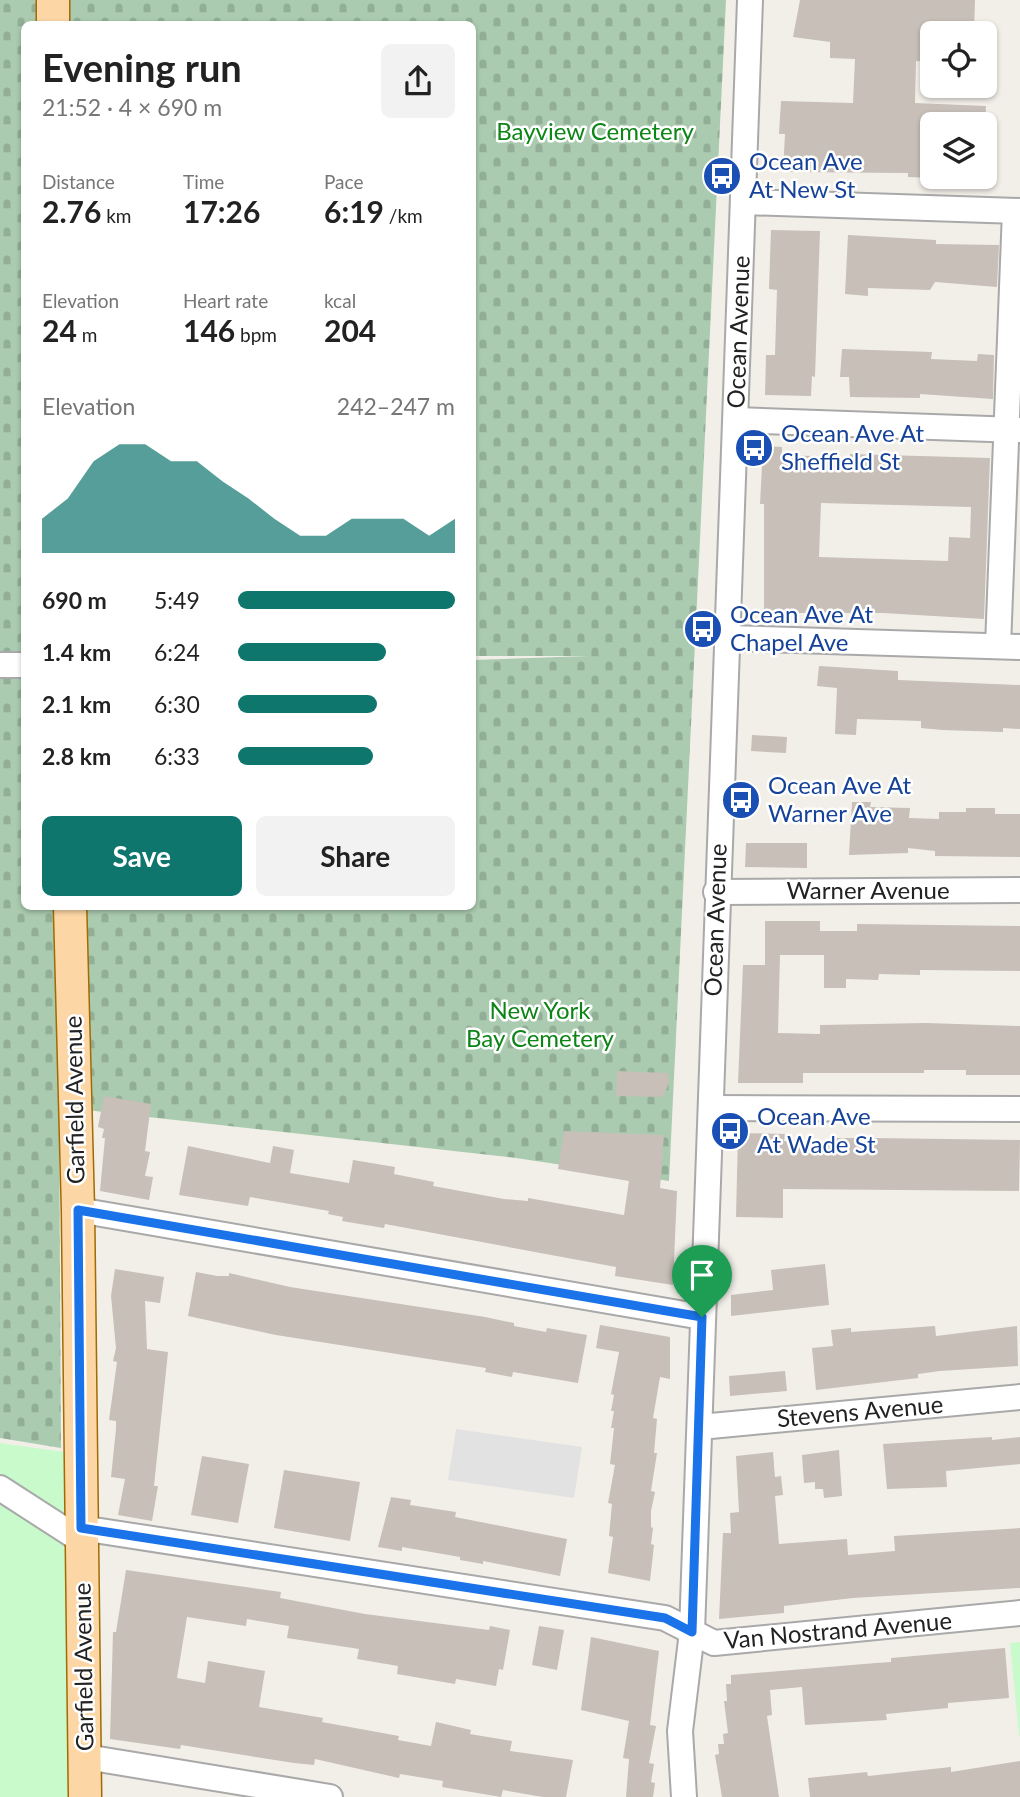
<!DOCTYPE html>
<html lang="en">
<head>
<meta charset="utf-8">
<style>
  :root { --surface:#fff; --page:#f2f2f2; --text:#222; --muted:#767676; --accent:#0f766e }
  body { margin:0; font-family:Lato,sans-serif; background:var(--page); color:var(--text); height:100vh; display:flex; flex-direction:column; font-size:26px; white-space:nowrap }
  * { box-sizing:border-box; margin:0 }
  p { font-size:23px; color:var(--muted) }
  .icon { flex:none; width:38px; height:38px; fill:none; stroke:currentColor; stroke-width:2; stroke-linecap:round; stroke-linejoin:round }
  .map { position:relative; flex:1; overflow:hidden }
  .panel { position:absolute; left:21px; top:21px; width:455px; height:889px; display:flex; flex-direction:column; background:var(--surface); border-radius:10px; box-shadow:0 2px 5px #0004 }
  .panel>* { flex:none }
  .controls { position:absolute; left:920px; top:21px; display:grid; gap:14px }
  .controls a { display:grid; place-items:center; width:77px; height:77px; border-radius:10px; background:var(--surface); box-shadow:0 2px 5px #0004; font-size:35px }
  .pin { position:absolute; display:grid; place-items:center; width:60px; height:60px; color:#fff; margin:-72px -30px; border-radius:50% 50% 50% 0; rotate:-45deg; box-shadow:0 0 7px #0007 }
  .pin .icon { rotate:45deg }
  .round { display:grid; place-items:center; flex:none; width:74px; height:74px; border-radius:10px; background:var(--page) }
  .head { display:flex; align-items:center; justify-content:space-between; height:119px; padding:0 21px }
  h1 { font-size:38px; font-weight:700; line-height:52px }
  .figures { display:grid; grid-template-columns:repeat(3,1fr); gap:10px; height:119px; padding:7px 21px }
  .figures div { display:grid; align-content:center }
  .figures b { font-size:30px; font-weight:700 }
  .figures small { font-size:19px; font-weight:400 }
  .figures p { font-size:19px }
  .chart { height:196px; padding:14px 21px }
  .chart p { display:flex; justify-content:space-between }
  .chart svg { width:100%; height:126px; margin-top:7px; fill:var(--accent); opacity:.7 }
  .action { display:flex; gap:14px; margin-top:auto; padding:14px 21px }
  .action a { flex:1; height:80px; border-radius:10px; background:var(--accent); color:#fff; font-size:28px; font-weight:700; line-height:80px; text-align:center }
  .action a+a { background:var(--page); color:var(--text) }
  ul { padding:0 21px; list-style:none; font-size:23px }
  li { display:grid; grid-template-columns:112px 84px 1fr; align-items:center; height:52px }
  li i { height:18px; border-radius:9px; background:var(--accent) }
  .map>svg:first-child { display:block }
  .cemetery { fill:url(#cemetery-stones) }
  .park { fill:#c8facc }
  .parking { fill:#e2e2e2 }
  .building { fill:#c7bfb8; fill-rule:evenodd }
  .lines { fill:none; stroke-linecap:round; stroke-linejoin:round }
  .minor-casing { stroke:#a9a9a9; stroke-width:28 }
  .major-casing { stroke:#a06b00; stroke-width:35 }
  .minor { stroke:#fff; stroke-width:24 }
  .major { stroke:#fcd6a4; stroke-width:32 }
  .route-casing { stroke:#fff; stroke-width:14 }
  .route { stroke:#1a73e8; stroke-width:9 }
  .labels { text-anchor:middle; stroke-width:5; stroke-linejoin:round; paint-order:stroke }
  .park-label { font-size:24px; fill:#0c8416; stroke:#fff }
  .transit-label { font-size:24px; fill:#164399; stroke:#fff; text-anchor:start }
  .street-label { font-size:24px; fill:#222; stroke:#fff }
</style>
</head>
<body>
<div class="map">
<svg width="1020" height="1797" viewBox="0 0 1020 1797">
  <defs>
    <pattern id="cemetery-stones" width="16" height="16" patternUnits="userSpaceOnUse" patternTransform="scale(1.75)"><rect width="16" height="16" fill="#aacbaf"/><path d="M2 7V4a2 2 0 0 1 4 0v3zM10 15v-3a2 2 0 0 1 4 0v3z" fill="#92ae96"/></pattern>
  </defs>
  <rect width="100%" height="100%" fill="#f2efe9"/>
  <path class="cemetery" d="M0 0H726L669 1181 516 1158 59 1107 61 1448 0 1438V677L24 676V906H472L473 660 589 656H473L472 24H24V661L0 662Z"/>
  <g class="park">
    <path d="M0 1443 71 1453 84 1797H0Z"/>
    <path d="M1020 1642V1736H1019L1010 1643Z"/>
  </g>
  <path class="parking" d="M456 1429 582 1447 574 1498 448 1480Z"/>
  <g class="building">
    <path d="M800 0H975L974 33H933V58H929V62L916 61 915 103 986 106 985 124H933V178L908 177V173L783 172 785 134H779L781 101 853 103 855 59 830 58V42L793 37Z"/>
    <path d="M771 230 820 231 815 377 812 376 811 396 765 395 766 355H775L777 290 769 289Z"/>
    <path d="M848 235 936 240V244L999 245 997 287 935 282 930 290 868 288V296L845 294Z"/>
    <path d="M842 349 932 352 931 359 977 361 978 354 994 355 993 399 920 394V398L850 397 849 377H840Z"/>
    <path d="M763 446 782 447V455L812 456 850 458V454L990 458 984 619 883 613H764V504H760ZM821 503 971 507 970 538 949 537 948 561 819 557Z"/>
    <path d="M819 666 898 671V680L1020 685V729L1003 728V732L942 730 921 728V721L857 719 856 735 835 734 837 688 817 686Z"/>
    <path d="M752 735 787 737 786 753 751 751Z"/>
    <path d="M852 802H871L870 807 910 808 909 818 939 819V812H966V808H995V814H1020V857L935 856V851L908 848V853L849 855Z"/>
    <path d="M746 843H807V868L745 867Z"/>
    <path d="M765 921H820V931H857V924L1020 926V971L920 970V975L879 974 878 980 846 979V988H824V955H780L778 1033 820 1034V1025L926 1023 1020 1026V1075H966V1070H924V1073H803V1083H738L743 965H765Z"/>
    <path d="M617 1071 668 1073 669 1083 663 1097 616 1096Z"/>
    <path d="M104 1096 151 1104 145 1151 150 1152 145 1176 153 1177 149 1200 100 1191 105 1138H102L104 1129 98 1127Z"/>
    <path d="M564 1131 664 1135 660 1188 677 1191 673 1285 615 1276 616 1267 385 1224 384 1228 342 1221 343 1217 328 1214 329 1211 284 1203 250 1197 248 1206 179 1195 188 1146 270 1163 273 1146 294 1150 290 1173 349 1183 353 1160 395 1167 394 1174 434 1182 433 1186 504 1199 528 1201V1198L624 1215 629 1181 558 1169Z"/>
    <path d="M738 1133 785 1134 784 1141 830 1142V1138H873L1020 1140 1019 1191 783 1189V1218L736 1217Z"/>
    <path d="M825 1264 829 1305 731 1316V1295L773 1290 771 1270Z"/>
    <path d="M115 1269 164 1277 160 1303 145 1301 147 1349 168 1352 154 1486H158L152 1521 118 1515 125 1479 111 1477 116 1429V1421L109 1420 117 1362 113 1361 116 1348 111 1296Z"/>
    <path d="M196 1272 217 1276H229V1273L290 1287 485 1317 514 1323V1326L546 1332 547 1328 587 1335 578 1383 513 1372 512 1377 485 1372 486 1368 276 1335 188 1316Z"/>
    <path d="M600 1325 670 1337V1379L660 1377 653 1418 657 1419 654 1453H657L651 1491 655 1492 651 1511V1527L653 1528 651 1544 654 1545 650 1581 608 1573 613 1537 609 1536 612 1504 608 1503 615 1465 610 1464 614 1428H611L614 1411H611L614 1395 611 1394 619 1352 596 1348Z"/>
    <path d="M935 1326 936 1336 1017 1326 1018 1366 940 1371 918 1374V1378L816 1390 812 1348 833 1346 831 1330 851 1328V1332Z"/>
    <path d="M785 1371 787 1391 730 1396 729 1376Z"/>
    <path d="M992 1437V1440L1020 1437V1464L946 1471 947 1487 887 1489 883 1444Z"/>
    <path d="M839 1450 842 1496 824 1498 823 1489H815V1482L804 1483 802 1455Z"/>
    <path d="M773 1452 775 1477 781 1476 783 1495 775 1496 779 1544 847 1539 848 1555 895 1551 894 1536 1020 1528V1588L853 1598 784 1606V1613L719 1619 723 1533H731L730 1513 739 1512 736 1456Z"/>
    <path d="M202 1456 249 1464 238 1523 191 1515Z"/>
    <path d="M284 1470 360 1482 350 1541 274 1528Z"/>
    <path d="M391 1497 411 1500 410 1505 456 1512 455 1517 567 1539 560 1576 483 1561V1564L460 1560V1557L402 1547V1551L378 1547Z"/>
    <path d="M126 1570 281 1592 280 1598 365 1614 489 1630 490 1626 510 1630 503 1670 499 1669 496 1686 456 1679 455 1684 397 1674 398 1666 357 1659 359 1649 287 1638 289 1626 247 1619 246 1626 187 1617 177 1678 205 1683 208 1661 265 1671 259 1707 323 1718 322 1722 399 1736 398 1740 431 1746 436 1722 471 1730 470 1734 512 1741 510 1751 573 1760 566 1797H543L503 1790 501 1797 442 1787 443 1781 400 1774 399 1778 315 1759 314 1765 294 1763 181 1745 180 1749 110 1739 113 1632H116Z"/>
    <path d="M539 1626 564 1630 557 1670 532 1665Z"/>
    <path d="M591 1637 659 1651 650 1725 656 1726 649 1763 654 1764 651 1782 655 1783 653 1797H626L629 1759 623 1758 629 1721 581 1710Z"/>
    <path d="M1005 1648 1009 1698 948 1703V1708L886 1714 887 1720 805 1725 802 1687 770 1690 772 1715 767 1716 779 1797H722L715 1755 719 1754 718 1744H724L723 1734 728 1733 724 1701H727L726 1684H731V1675L876 1663 891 1662V1658Z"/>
    <path d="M1020 1761V1797H810L808 1778 867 1772 868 1776 951 1767V1772Z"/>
  </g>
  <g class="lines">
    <defs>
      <g id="minor">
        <path d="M744 202 1020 211"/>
        <path d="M736 420 1020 430"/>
        <path d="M728 638 1020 647"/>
        <path d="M998 646 1015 211"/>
        <path d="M0 665H24"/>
        <path d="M716 892 1020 890"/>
        <path d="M711 1108 1020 1109"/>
        <path d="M78 1210 702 1317"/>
        <path d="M700 1427 1020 1397"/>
        <path d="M0 1488 82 1541"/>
        <path d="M81 1528 665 1618 714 1643 1020 1613"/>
        <path d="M86 1757 330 1797"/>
        <path d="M684 1797 680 1731 692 1632 750 0"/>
      </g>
      <g id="major">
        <path d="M53 24V0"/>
        <path d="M70 906 78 1210 85 1797"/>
      </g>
    </defs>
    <use href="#minor" class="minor-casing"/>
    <use href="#major" class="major-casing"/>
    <use href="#minor" class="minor"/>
    <use href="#major" class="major"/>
  </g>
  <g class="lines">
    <defs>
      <path id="route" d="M78 1210 702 1317 692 1632 665 1618 81 1528Z"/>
    </defs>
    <use href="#route" class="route-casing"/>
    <use href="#route" class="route"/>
  </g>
  <defs>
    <symbol id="bus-disc" viewBox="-11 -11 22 22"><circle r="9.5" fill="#1a4fb4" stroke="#fff"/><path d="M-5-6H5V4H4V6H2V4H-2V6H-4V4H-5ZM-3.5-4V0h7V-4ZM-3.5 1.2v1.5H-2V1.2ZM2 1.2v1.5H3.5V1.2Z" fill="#fff"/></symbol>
  </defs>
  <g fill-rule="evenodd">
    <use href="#bus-disc" x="700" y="154" width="44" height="44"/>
    <use href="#bus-disc" x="732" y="426" width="44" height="44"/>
    <use href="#bus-disc" x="681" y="607" width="44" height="44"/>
    <use href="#bus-disc" x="719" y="778" width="44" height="44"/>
    <use href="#bus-disc" x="708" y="1109" width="44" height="44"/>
  </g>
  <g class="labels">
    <g class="park-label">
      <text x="595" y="140">Bayview Cemetery</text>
      <text x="540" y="1019">New York<tspan x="540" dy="28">Bay Cemetery</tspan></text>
    </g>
    <g class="transit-label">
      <text x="749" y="170">Ocean Ave<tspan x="749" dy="28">At New St</tspan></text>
      <text x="781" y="442">Ocean Ave At<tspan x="781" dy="28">Sheffield St</tspan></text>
      <text x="730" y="623">Ocean Ave At<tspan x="730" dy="28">Chapel Ave</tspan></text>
      <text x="768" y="794">Ocean Ave At<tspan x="768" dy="28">Warner Ave</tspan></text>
      <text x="757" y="1125">Ocean Ave<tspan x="757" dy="28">At Wade St</tspan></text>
    </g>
    <g class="street-label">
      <text transform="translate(739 332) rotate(-88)" y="8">Ocean Avenue</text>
      <text x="868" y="899">Warner Avenue</text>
      <text transform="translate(716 920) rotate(-88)" y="8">Ocean Avenue</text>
      <text transform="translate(75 1100) rotate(-91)" y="8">Garfield Avenue</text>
      <text transform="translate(860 1412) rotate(-5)" y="8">Stevens Avenue</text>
      <text transform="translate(838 1631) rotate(-5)" y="8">Van Nostrand Avenue</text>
      <text transform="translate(84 1667) rotate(-91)" y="8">Garfield Avenue</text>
    </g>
  </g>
</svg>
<div class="controls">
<a><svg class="icon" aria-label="locate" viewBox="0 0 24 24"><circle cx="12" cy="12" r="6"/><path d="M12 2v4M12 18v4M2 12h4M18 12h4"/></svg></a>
<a><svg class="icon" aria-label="layers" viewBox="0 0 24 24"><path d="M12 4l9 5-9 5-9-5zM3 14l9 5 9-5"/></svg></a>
</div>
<div class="pin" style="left:702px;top:1317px;background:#1e9e55"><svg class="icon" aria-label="arrive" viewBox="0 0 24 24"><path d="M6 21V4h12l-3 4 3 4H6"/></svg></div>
<section class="panel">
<div class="head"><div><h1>Evening run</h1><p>21:52 · 4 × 690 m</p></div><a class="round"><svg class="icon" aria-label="share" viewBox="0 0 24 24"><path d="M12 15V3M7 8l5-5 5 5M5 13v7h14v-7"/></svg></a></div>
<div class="figures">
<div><p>Distance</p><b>2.76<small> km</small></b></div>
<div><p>Time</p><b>17:26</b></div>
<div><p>Pace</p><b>6:19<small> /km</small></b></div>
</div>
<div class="figures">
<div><p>Elevation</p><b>24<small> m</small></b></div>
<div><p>Heart rate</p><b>146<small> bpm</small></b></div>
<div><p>kcal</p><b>204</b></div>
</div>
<div class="chart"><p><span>Elevation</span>242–247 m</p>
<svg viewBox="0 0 160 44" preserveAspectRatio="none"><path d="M0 44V32L10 25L20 12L30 6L40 6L50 12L60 12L70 19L80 25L90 32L100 38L110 38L120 32L130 32L140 32L150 38L160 32V44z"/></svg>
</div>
<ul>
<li><b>690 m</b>5:49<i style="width:100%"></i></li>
<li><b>1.4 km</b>6:24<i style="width:68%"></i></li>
<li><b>2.1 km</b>6:30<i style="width:64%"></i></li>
<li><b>2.8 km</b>6:33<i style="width:62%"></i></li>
</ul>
<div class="action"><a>Save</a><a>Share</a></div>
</section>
</div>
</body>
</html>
